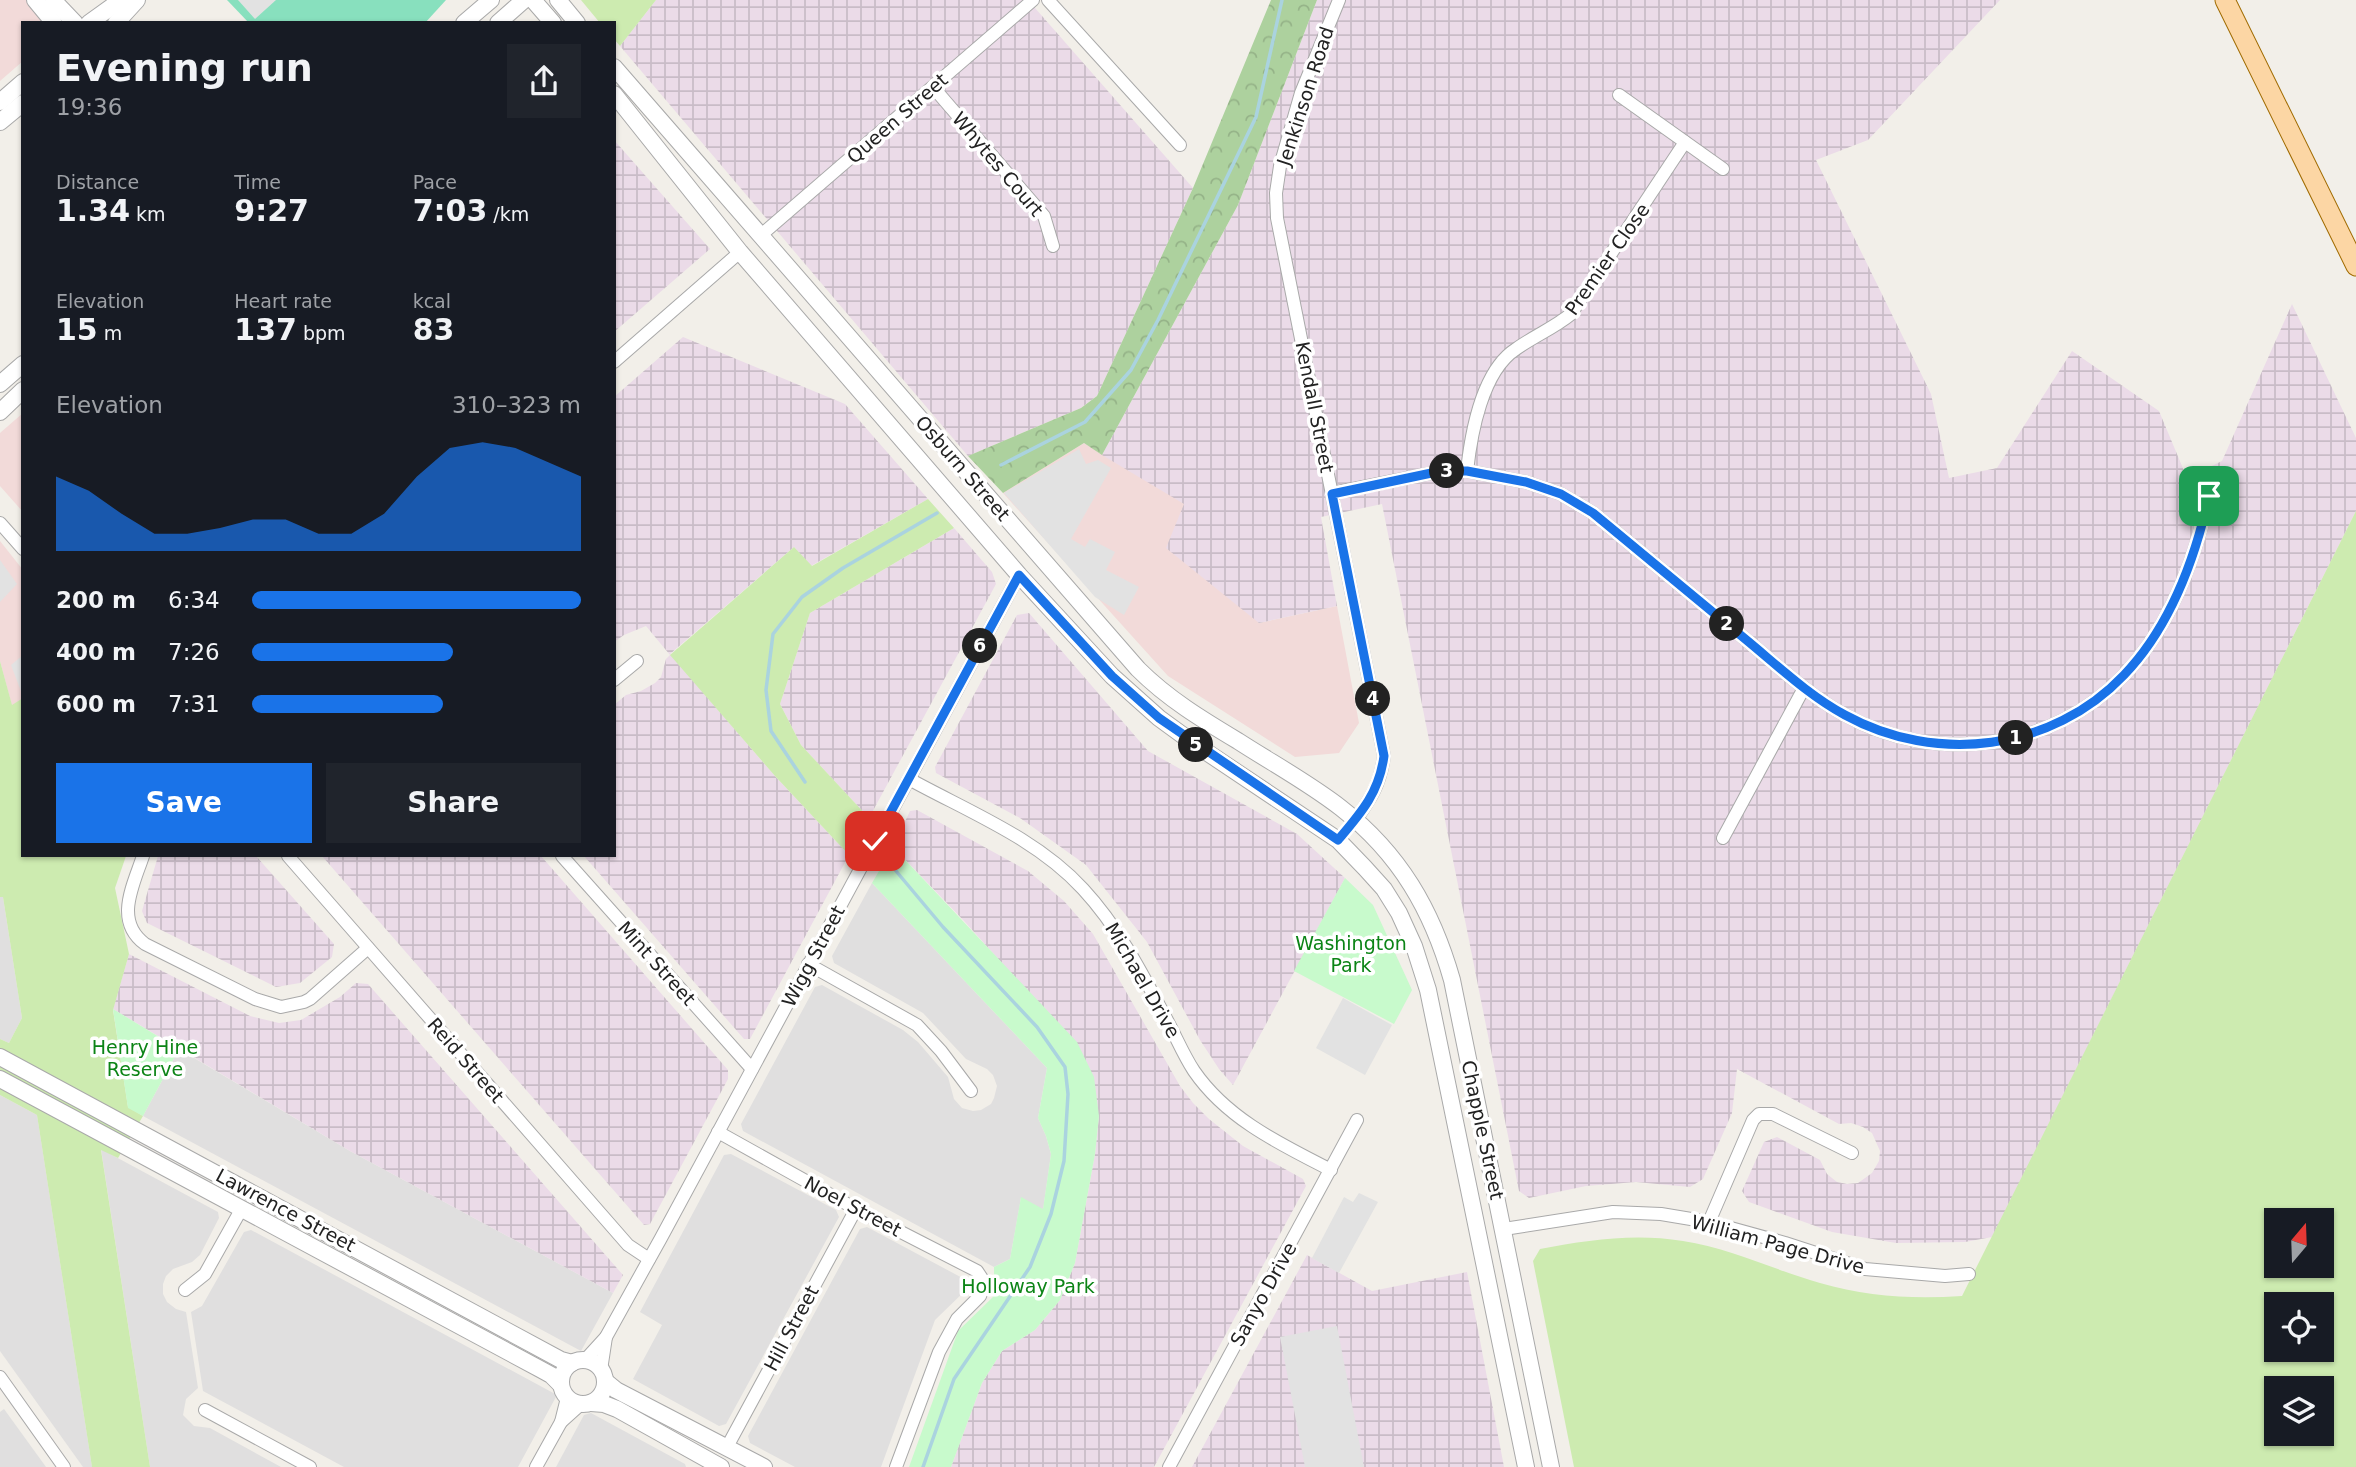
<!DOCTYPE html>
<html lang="en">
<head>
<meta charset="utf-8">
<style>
  :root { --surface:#171b24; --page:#20242c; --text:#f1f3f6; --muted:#9ea1a6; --accent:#1a73e8 }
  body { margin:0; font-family:"DejaVu Sans",sans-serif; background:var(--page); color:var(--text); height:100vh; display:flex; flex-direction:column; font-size:26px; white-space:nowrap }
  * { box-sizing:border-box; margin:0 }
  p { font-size:23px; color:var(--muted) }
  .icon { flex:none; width:38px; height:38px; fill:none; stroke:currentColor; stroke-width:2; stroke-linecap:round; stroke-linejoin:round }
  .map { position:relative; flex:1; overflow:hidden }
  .sheet { position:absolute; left:21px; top:21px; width:595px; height:836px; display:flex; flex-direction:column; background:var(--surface); border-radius:0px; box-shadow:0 2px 5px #0004 }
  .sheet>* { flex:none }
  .needle { width:46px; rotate:19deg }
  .controls { position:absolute; left:2264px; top:1208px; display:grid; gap:14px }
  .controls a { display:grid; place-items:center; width:70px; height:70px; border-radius:0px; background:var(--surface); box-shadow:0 2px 5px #0004; font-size:35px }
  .pin { position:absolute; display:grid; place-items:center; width:60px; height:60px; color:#fff; margin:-30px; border-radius:14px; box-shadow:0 4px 10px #0006 }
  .km { position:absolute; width:35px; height:35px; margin:-18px; border-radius:50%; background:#222; color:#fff; font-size:19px; line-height:35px; text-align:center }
  .round { display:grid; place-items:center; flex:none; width:74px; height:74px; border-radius:0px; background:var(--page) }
  .head { display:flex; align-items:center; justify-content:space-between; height:119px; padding:0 35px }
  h1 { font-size:38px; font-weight:800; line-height:52px }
  .figures { display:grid; grid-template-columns:repeat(3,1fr); gap:10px; height:119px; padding:7px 35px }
  .figures div { display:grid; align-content:center }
  .figures b { font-size:30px; font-weight:800 }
  .figures small { font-size:19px; font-weight:400 }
  .figures p { font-size:19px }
  .chart { height:196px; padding:14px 35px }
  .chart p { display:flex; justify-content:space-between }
  .chart svg { width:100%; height:126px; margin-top:7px; fill:var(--accent); opacity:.7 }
  .button { display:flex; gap:14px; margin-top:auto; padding:14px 35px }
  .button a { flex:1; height:80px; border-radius:0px; background:var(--accent); color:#fff; font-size:28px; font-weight:800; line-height:80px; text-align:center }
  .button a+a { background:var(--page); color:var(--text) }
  ul { padding:0 35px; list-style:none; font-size:23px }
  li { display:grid; grid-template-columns:112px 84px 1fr; align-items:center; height:52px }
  li i { height:18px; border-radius:9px; background:var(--accent) }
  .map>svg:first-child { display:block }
  .residential { fill:#e0dfdf }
  .commercial { fill:#f2dad9 }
  .industrial { fill:url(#industrial-grid) }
  .grass { fill:#cdebb0; fill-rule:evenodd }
  .forest { fill:url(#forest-crowns) }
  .park { fill:#c8facc }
  .pitch { fill:#88e0be }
  .parking { fill:#e2e2e2 }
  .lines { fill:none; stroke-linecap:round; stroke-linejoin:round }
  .stream { stroke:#aad3df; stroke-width:3.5 }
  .minor-casing { stroke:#a9a9a9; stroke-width:14 }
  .tertiary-casing { stroke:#a9a9a9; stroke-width:18 }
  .primary-casing { stroke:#a06b00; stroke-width:21 }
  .minor { stroke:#fff; stroke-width:12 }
  .tertiary { stroke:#fff; stroke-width:16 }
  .primary { stroke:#fcd6a4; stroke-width:19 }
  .route-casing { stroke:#fff; stroke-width:14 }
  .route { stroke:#1a73e8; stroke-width:9 }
  .labels { text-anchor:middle; stroke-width:7; stroke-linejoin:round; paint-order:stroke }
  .street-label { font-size:19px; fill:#222; stroke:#fff }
  .park-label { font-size:19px; fill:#0c8416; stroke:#fff }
</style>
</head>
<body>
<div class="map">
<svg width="2356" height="1467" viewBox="0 0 2356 1467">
  <defs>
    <pattern id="industrial-grid" width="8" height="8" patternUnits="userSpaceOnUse" patternTransform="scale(1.75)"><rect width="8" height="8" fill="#ebdbe8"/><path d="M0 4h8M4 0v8" fill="none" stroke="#c9bcc7"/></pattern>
    <pattern id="forest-crowns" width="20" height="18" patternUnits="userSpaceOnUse" patternTransform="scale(1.75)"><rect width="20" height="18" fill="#add19e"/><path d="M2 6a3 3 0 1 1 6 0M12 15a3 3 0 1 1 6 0" fill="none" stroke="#95b388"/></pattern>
  </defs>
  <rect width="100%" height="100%" fill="#f2efe9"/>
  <g class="residential">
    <path d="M872 883 1047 1068 1038 1118 1046 1136 1051 1154 1043 1210 1021 1198 1010 1259 994 1267 743 1131 741 1124 815 987 822 985 903 1030 918 1042 948 1077 954 1099 962 1108 973 1111 981 1110 991 1104 994 1098 997 1086 993 1075 987 1069 966 1059 923 1013 834 963 832 956Z"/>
    <path d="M0 897H3L22 1018 9 1043 0 1039Z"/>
    <path d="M179 1049 350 1151 613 1293 581 1351 143 1116Z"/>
    <path d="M0 1095 37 1115 92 1467H83L0 1351Z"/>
    <path d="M101 1149 218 1212 219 1218 200 1255 192 1262 173 1269 166 1276 163 1284V1294L167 1302 176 1309 186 1312 198 1388 186 1399 183 1415 194 1426 210 1428 281 1467H150Z"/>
    <path d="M731 1154 836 1210 839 1217 726 1424 719 1426 633 1379 662 1325 640 1312 724 1155Z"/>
    <path d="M867 1227 968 1281 969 1287 935 1320 881 1467H795L750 1443 748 1436 860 1229Z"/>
    <path d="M251 1230 557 1395 518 1467H344L203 1391 191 1312 202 1306 244 1232Z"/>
    <path d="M4 1409 46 1467H0V1412Z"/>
    <path d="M591 1413 685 1464 686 1467H556L584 1415Z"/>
  </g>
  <g class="commercial">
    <path d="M0 0H27L47 23H23V61L0 81Z"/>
    <path d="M23 413V512L0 486V433Z"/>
    <path d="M1084 443 1185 504 1259 623 1337 606 1359 723 1339 753 1295 757 1168 676 1003 493Z"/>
    <path d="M0 541 23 570V698L12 706 0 661Z"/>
  </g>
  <g class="industrial">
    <path d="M656 0H1028L1193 188 1097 396 1081 408 968 456 620 46Z"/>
    <path d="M1317 0H2000L1868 140 1816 160 1931 394 1949 478 1997 468 2072 351 2159 411 2187 478 2222 461 2292 304 2356 438V511L1992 1237 1965 1242 1896 1243 1832 1232 1749 1202 1742 1191 1764 1142 1777 1137 1820 1160 1827 1174 1837 1182 1847 1184 1858 1183 1872 1173 1879 1161 1880 1151 1872 1133 1863 1127 1851 1123 1839 1124 1737 1069 1732 1113 1703 1179 1690 1187 1636 1182 1586 1186 1529 1198 1519 1191 1382 504 1321 517 1337 606 1259 623 1166 548 1184 504 1102 455 1238 205Z"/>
    <path d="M614 140 710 249 614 332Z"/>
    <path d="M683 337 845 404 928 499 811 566 794 547 670 654 775 776 849 855 750 1039H744L584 856H614V705L626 695 641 691 655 683 661 677 666 659 670 655 646 626 624 635 614 642V397Z"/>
    <path d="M954 528 992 572 996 584 869 818 801 745 780 704 810 613Z"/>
    <path d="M1029 613 1148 751 1297 834 1345 878 1233 1085 1219 1069 1200 1040 1147 942 1086 865 1020 818 936 773 935 767 1017 615Z"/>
    <path d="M917 810 1028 871 1064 901 1093 934 1180 1086 1193 1103 1209 1119 1243 1146 1303 1179 1306 1186 1154 1467H951L982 1383 1002 1351 1035 1330 1060 1300 1075 1263 1095 1154 1099 1116 1009 971 965 922 893 847 910 811Z"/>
    <path d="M158 856H256L334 944 332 957 300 983 276 987 147 923 142 911Z"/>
    <path d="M322 856H541L728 1070V1079L650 1224 644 1225Z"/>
    <path d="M129 954 250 1016 279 1023 301 1020 340 997 356 983 368 984 623 1275 613 1293 350 1151 113 1009Z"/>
    <path d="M1307 1255 1372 1291 1467 1272 1504 1467H1192Z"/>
  </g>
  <g class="grass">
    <path d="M581 0H656L620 46 614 39V23H600Z"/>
    <path d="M928 499 954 528 810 613 780 704 801 745 869 818 849 855 775 776 670 655 794 547 812 566Z"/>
    <path d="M2356 511V1467H1574L1533 1261 1540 1249C1588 1240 1634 1233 1683 1241 1730 1248 1774 1270 1820 1283 1867 1297 1914 1299 1962 1296ZM2277 1220H2322V1265H2277ZM2277 1304H2322V1349H2277ZM2277 1388H2322V1433H2277Z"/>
    <path d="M0 661 12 705 23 698V856H126L115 888 129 954 113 1010 128 1107 143 1116 118 1158 101 1150 150 1467H92L37 1115 0 1095V1039L9 1043 22 1018 3 897H0Z"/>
  </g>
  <path class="forest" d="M1271 0H1317L1238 205 1102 455 1084 443 1003 493 968 456 1081 408 1097 396 1193 188Z"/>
  <g class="park">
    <path d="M893 847 1077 1042 1094 1077 1099 1116 1095 1154 1075 1263 1060 1300 1035 1330 1002 1351 982 1383 951 1467H909L958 1331 994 1296V1267L1010 1259 1021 1197 1043 1209 1051 1154 1046 1136 1038 1118 1047 1068 872 883Z"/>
    <path d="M1345 878 1373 905 1412 990 1394 1024 1294 971Z"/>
    <path d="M113 1009 179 1049 143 1116 128 1108Z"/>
  </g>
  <path class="pitch" d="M227 0H446L425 23H249Z"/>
  <g class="parking">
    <path d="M238 0H276L255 19Z"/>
    <path d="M1079 449 1086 464 1098 460 1111 468 1071 539 1085 547 1090 539 1115 552 1106 570 1139 587 1124 615 1095 597 1004 493Z"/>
    <path d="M0 560 17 584 0 602Z"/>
    <path d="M23 655V693L22 694 11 665Z"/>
    <path d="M1343 998 1392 1025 1365 1075 1316 1048Z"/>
    <path d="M1359 1193 1378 1202 1339 1273 1312 1258 1344 1197 1353 1202Z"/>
    <path d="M1337 1326 1364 1467H1305L1280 1337Z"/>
  </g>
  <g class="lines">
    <g class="stream">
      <path d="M1001 465 1085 422 1131 370 1158 320 1256 117 1282 0"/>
      <path d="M805 782 771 731 766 690 773 634 802 597 843 568 937 513"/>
      <path d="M891 865 943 927 1037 1027 1065 1067 1068 1094 1064 1161 1051 1214 1030 1267 954 1379 923 1467"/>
    </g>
    <defs>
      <g id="minor">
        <path d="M1048 0 1180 145"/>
        <path d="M1339 0 1301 93 1280 166 1276 193 1277 218 1384 756C1380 785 1371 798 1355 821"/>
        <path d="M933 87 1044 216 1053 246"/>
        <path d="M1619 95 1723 169"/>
        <path d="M760 236 1033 0"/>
        <path d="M614 362 740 252"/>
        <path d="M1467 471C1471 434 1482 371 1516 349 1534 336 1554 328 1571 314L1685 142"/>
        <path d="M1332 493 1442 471H1467L1526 482 1561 494 1593 513C1644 555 1694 597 1744 638 1777 665 1808 695 1845 715 1935 765 2052 751 2124 675 2170 627 2195 559 2209 496"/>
        <path d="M0 523 23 549"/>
        <path d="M614 680 637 661"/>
        <path d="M909 779C969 812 1036 838 1083 889 1120 929 1144 977 1169 1024 1177 1039 1184 1056 1194 1071 1227 1119 1280 1144 1331 1170"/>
        <path d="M1723 838 1804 688"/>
        <path d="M143 856C133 886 114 921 145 944L255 999 281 1007 304 1002 310 999 368 948"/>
        <path d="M288 856 628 1245 649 1259"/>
        <path d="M562 856 752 1069"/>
        <path d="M808 964 917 1025 941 1051 971 1091"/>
        <path d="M718 1132 856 1209 977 1271 985 1283 980 1296 957 1319 939 1352 896 1467"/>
        <path d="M1709 1222 1753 1120 1759 1114H1773L1852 1153"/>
        <path d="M1504 1229 1613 1212 1661 1214 1709 1222 1785 1243 1865 1269 1945 1276 1969 1274"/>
        <path d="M185 1290 205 1274 242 1208"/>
        <path d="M585 1360 606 1337 661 1238 1019 575"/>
        <path d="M601 1370 606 1337"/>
        <path d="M0 1377 64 1467"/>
        <path d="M205 1410 310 1467"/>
        <path d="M561 1422 581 1404"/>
        <path d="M727 1447 856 1209"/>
        <path d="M536 1467 561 1422 567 1398"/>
        <path d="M1169 1467 1357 1120"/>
      </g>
      <g id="tertiary">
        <path d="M35 0 54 23"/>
        <path d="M53 0 75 23"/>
        <path d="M533 0 553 23"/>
        <path d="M558 0 577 23"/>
        <path d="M89 23 121 0"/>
        <path d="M116 23 137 0"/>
        <path d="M464 23 491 0"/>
        <path d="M498 23 524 0"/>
        <path d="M614 67 1138 669C1168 699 1203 720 1238 741 1272 763 1309 783 1341 808 1400 854 1432 910 1452 980L1551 1467"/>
        <path d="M614 94 740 252 1019 575 1112 676 1159 718 1196 745 1338 840 1365 868 1384 889 1399 913 1414 946 1428 990 1526 1467"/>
        <path d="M0 102 23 82"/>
        <path d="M0 122 23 103"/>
        <path d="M0 384 23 364"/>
        <path d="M0 412 23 390"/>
        <path d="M0 1057 561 1360 572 1363"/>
        <path d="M0 1079 540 1369 551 1375 561 1385"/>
        <circle cx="583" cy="1382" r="22"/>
        <path d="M605 1381 616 1390 764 1467"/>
        <path d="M591 1403 604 1404 617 1409 721 1467"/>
      </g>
      <path id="primary" d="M2225 0 2356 266"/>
    </defs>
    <use href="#minor" class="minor-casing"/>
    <use href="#tertiary" class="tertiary-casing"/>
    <use href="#primary" class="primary-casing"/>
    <use href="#minor" class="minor"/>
    <use href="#tertiary" class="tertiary"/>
    <use href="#primary" class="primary"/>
  </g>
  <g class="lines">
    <defs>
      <path id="route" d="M875 841 1019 575 1112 676 1159 718 1338 840C1361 813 1379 793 1384 756L1332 494 1441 471H1467L1526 482 1561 494 1593 513C1644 555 1694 597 1744 638 1777 665 1808 695 1845 715 1936 765 2052 751 2124 675 2170 627 2195 559 2209 496"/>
    </defs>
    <use href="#route" class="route-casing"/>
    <use href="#route" class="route"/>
  </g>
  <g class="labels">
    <g class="street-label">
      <text transform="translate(1305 96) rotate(-72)" y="7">Jenkinson Road</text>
      <text transform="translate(897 118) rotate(-41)" y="7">Queen Street</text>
      <text transform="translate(998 164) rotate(50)" y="7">Whytes Court</text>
      <text transform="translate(1607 259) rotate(-55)" y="7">Premier Close</text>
      <text transform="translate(1315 407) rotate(79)" y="7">Kendall Street</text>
      <text transform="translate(963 468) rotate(49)" y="7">Osburn Street</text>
      <text transform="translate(813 956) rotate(-62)" y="7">Wigg Street</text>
      <text transform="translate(657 963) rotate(48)" y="7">Mint Street</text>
      <text transform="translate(1143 980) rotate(60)" y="7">Michael Drive</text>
      <text transform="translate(466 1060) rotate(49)" y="7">Reid Street</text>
      <text transform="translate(1483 1130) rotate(78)" y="7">Chapple Street</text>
      <text transform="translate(853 1206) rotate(28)" y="7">Noel Street</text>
      <text transform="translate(286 1210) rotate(28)" y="7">Lawrence Street</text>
      <text transform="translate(1778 1244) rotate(15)" y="7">William Page Drive</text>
      <text transform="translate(1263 1294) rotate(-61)" y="7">Sanyo Drive</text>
      <text transform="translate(791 1328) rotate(-62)" y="7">Hill Street</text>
    </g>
    <g class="park-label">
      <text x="1351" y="950">Washington<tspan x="1351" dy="22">Park</tspan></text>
      <text x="145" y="1054">Henry Hine<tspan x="145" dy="22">Reserve</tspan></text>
      <text x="1028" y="1293">Holloway Park</text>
    </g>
  </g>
</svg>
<div class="controls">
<a><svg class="needle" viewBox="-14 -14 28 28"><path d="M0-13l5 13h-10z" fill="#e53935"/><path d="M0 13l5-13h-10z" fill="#9ea1a6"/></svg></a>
<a><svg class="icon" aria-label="locate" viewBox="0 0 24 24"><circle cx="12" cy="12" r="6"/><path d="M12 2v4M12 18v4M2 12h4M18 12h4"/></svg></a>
<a><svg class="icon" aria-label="layers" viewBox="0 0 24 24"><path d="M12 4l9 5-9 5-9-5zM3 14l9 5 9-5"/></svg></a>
</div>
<div class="pin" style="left:2209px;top:496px;background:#1e9e55"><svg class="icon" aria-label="arrive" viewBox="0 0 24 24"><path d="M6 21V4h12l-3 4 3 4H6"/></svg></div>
<div class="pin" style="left:875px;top:841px;background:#d93025"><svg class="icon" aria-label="check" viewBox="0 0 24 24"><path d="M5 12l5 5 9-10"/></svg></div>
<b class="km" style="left:2016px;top:738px">1</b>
<b class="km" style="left:1727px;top:624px">2</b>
<b class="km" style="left:1447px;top:471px">3</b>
<b class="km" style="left:1373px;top:699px">4</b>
<b class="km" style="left:1196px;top:745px">5</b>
<b class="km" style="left:980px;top:646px">6</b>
<section class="sheet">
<div class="head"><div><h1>Evening run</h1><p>19:36</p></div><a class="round"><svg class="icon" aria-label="share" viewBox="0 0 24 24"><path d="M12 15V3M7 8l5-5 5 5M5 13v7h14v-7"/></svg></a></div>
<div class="figures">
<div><p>Distance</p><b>1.34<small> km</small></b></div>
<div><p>Time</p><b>9:27</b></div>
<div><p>Pace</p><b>7:03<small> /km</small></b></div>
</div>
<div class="figures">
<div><p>Elevation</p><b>15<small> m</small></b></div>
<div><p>Heart rate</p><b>137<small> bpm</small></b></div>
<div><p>kcal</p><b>83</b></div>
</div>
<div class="chart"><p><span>Elevation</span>310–323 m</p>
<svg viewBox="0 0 160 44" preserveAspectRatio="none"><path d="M0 44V18L10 23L20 31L30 38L40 38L50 36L60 33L70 33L80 38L90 38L100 31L110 18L120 8L130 6L140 8L150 13L160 18V44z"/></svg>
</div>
<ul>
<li><b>200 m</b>6:34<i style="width:100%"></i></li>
<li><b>400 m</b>7:26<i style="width:61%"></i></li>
<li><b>600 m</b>7:31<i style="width:58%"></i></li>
</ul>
<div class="button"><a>Save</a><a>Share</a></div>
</section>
</div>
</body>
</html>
